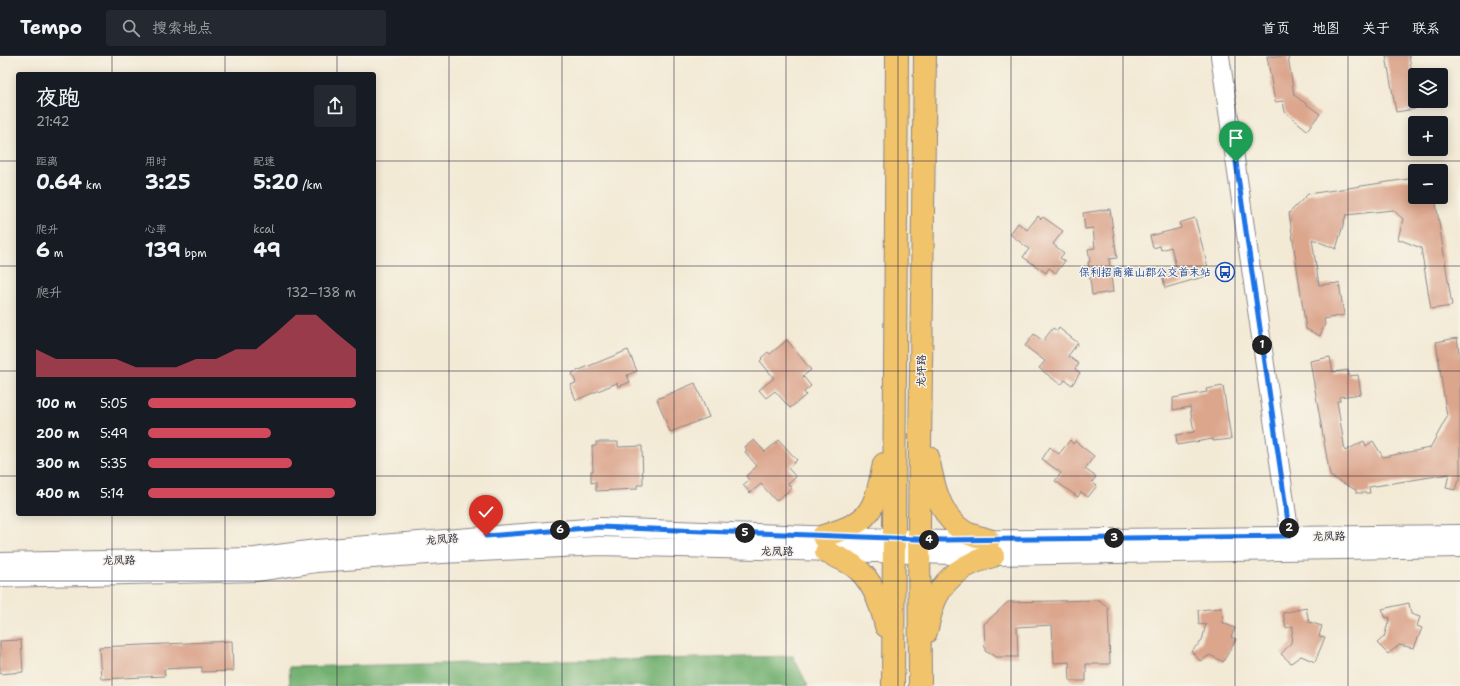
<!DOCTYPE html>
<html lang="zh">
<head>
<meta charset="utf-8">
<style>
  :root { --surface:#171b24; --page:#242831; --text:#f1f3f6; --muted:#9ea1a6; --line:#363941; --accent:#d1495b }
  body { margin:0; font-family:"Shantell Sans","LXGW WenKai TC",sans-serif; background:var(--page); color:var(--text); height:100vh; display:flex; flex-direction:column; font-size:15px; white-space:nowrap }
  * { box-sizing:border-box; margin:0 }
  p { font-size:13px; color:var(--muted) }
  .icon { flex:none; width:22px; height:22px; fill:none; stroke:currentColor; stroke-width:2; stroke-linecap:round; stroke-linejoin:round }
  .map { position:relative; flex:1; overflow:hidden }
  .drawer { position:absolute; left:16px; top:16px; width:360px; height:444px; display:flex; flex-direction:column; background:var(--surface); border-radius:4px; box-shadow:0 2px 10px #0003 }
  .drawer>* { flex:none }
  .controls { position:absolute; left:1408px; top:12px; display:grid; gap:8px }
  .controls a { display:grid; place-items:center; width:40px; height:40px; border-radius:4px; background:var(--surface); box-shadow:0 2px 10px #0003; font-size:20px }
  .pin { position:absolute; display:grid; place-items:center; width:34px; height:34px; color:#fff; margin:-41px -17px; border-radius:50% 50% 50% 0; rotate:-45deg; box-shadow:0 0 4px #0007 }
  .pin .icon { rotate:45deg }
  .km { position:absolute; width:20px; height:20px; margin:-10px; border-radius:50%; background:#222; color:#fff; font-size:11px; line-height:20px; text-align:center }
  .round { display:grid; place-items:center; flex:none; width:42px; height:42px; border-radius:4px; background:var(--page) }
  .summary { display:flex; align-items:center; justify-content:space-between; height:68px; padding:0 20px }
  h1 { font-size:22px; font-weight:700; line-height:30px }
  .figures { display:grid; grid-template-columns:repeat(3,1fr); gap:6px; height:68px; padding:4px 20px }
  .figures div { display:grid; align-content:center }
  .figures b { font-size:20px; font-weight:700 }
  .figures small { font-size:11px; font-weight:400 }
  .figures p { font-size:11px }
  .chart { height:112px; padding:8px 20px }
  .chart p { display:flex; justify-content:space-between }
  .chart svg { width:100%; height:72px; margin-top:4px; fill:var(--accent); opacity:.7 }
  ul { padding:0 20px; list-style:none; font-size:13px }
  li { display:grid; grid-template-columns:64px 48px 1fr; align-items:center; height:30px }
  li i { height:10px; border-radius:5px; background:var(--accent) }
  header { display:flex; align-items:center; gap:24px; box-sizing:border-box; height:56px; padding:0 20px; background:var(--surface); border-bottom:1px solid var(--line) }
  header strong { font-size:19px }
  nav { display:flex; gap:22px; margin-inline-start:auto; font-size:14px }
  .search { width:280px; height:36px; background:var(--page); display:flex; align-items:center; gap:10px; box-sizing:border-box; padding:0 14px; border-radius:4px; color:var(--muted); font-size:15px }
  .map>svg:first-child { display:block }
  .forest { fill:#72b070; stroke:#4a6956 }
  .building { fill:#dca68d }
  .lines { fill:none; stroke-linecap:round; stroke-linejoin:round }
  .minor-casing { stroke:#8a8688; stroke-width:20 }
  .major-casing { stroke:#8a8688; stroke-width:24 }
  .minor { stroke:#fff; stroke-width:18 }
  .major { stroke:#f1c36a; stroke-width:22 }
  .route-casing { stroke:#fff; stroke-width:8 }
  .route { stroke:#1a73e8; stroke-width:5 }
  .grid { fill:none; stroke:#22223b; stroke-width:1; stroke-opacity:0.55 }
  .labels { text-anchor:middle; stroke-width:3; stroke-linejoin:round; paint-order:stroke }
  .transit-label { font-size:11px; fill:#164399; stroke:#f7f3e8; text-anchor:end }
  .street-label { font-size:11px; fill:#22223b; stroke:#f7f3e8 }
</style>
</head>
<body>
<header>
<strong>Tempo</strong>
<div class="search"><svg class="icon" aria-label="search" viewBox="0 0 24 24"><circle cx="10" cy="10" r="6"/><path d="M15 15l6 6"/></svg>搜索地点</div>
<nav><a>首页</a><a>地图</a><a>关于</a><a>联系</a></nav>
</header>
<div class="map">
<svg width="1460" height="630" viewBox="0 0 1460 630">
  <rect width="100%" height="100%" fill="#f7f3e8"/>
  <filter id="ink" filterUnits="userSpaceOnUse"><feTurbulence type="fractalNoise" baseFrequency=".025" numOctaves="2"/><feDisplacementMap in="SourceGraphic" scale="8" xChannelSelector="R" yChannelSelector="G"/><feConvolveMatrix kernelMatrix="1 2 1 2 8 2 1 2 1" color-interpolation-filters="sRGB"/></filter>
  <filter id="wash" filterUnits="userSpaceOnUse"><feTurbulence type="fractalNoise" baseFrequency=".012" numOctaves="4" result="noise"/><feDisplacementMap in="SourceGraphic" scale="16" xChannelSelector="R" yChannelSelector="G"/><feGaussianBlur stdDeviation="0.9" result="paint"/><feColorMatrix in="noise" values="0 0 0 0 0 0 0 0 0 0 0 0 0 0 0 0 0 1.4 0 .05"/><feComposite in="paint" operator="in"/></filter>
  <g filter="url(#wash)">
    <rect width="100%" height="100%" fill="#f3ead5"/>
    <path class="forest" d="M793 600 808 630H290L289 611Z"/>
    <g id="blocks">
      <g class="building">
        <path d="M1267 0H1288L1294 39 1320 58 1307 74 1285 56 1283 45 1275 46Z"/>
        <path d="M1386 0H1409L1415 30V53L1396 56Z"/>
        <path d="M1408 123 1415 127V141H1435L1452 250 1431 253 1421 192 1398 183 1403 163 1393 154 1346 159 1336 193 1312 183 1319 229 1339 227 1344 259 1324 263 1325 268 1320 280 1306 273 1289 157 1308 138Z"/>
        <path d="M1110 153 1117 202 1109 203 1113 236 1092 239 1088 206H1090L1088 193 1095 192 1093 172 1085 173 1083 157Z"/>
        <path d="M1038 160 1041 163 1043 161 1063 175 1053 188 1064 197 1060 202 1065 205 1056 217 1049 212 1046 217 1023 201 1029 193 1010 178 1018 167 1027 174Z"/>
        <path d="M1195 162 1210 219 1165 232 1162 219 1177 215 1171 191 1161 194 1160 190 1153 192 1150 180 1181 172 1179 167Z"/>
        <path d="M1053 272 1057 275 1059 272 1078 287 1068 300 1079 308 1075 313 1080 317 1072 329 1065 324 1061 329 1039 312 1045 305 1025 290 1034 278 1043 285Z"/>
        <path d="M1457 282 1460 303V425L1458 424 1455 434 1446 432 1449 418 1369 431 1370 437H1356V434L1330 420 1310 305 1330 301 1333 316 1348 314 1349 320 1358 319 1361 338 1339 341 1340 345H1337L1345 395 1364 385 1366 390 1373 385 1383 401 1430 392 1447 361 1436 286Z"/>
        <path d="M787 284 811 314 803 320 811 330 804 336 806 339 790 352 775 335 766 342 759 334 774 322 760 305 762 303 761 302 768 296 770 298Z"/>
        <path d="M628 294 637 315 627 319 630 326 618 331 617 327 576 344 570 329 576 327 572 317Z"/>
        <path d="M695 327 709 361 670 376 657 343Z"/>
        <path d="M1223 330 1231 383 1213 385V383L1177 389 1176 379 1194 376 1190 351 1173 354V342L1207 336 1206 333Z"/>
        <path d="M754 384 765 396 779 384 797 404 788 412 796 421 788 428 792 432 776 445 761 428 750 437 743 429 749 424 746 420 757 410 745 396 747 394 745 391Z"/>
        <path d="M1070 384 1073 388 1075 385 1094 400 1085 413 1096 421 1092 426 1097 430 1088 441 1081 436 1078 441 1055 425 1061 417 1042 403 1050 391 1059 398Z"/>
        <path d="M596 386H618V391L642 390 643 429H637V433L596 435V426L591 427V415H593L592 390H596Z"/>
        <path d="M1099 544 1108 551 1110 608H1086V625H1070L1069 606 1054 607 1052 569 1017 571 1018 601H996L985 595 984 568 1008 546Z"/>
        <path d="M1409 547 1411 558 1420 561 1417 570 1422 572 1414 592 1399 589 1388 598 1377 587 1384 581 1390 561 1386 562 1382 553Z"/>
        <path d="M1222 552 1223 567 1235 572 1231 581 1236 583 1223 606 1210 599 1200 605 1191 595 1202 585 1206 568 1199 569 1198 554Z"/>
        <path d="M1306 552 1309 566 1322 570 1319 580 1325 581 1315 606 1301 600 1291 607 1281 598 1291 587 1293 570 1286 572 1283 557Z"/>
        <path d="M21 584 23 616 0 618V585Z"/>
        <path d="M232 585 233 615 202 616V611L164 613 165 620 101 623 99 591Z"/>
      </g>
    </g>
  </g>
  <g filter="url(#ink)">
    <use href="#blocks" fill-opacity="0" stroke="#8a8688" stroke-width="1"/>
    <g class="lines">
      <defs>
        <g id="minor">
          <path d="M1220 0 1290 480"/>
          <path d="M0 506 255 501 316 493 599 471 943 484 1460 478"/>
          <path d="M0 522 256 516 316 507 442 498 599 490 993 500 1460 492"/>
        </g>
        <g id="major">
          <path d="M928 401C933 428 939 459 963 475 970 480 981 481 989 484"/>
          <path d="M823 480C872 466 874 455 884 408"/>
          <path d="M826 496C835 500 845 504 854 510 873 524 881 548 886 570"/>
          <path d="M926 576C929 565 931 551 937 540 948 518 970 506 993 500"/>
          <path d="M893 630 897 0"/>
          <path d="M920 630 919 470 925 0"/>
        </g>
      </defs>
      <use href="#minor" class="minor-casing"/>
      <use href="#major" class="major-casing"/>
      <use href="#minor" class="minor"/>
      <use href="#major" class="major"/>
    </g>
  </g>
  <g class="lines" filter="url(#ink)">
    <defs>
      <path id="route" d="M486 480 599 471 943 484 1290 480 1236 106"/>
    </defs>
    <use href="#route" class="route-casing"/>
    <use href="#route" class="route"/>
  </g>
  <path class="grid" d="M112 0V18M225 0V18M337 0V18M449 0V630M562 0V630M674 0V630M786 0V630M898 0V630M1011 0V630M1123 0V630M1235 0V630M1348 0V630M0 105H18M374 105H1460M0 210H18M374 210H1460M0 315H18M374 315H1460M0 420H18M374 420H1460M112 458V630M225 458V630M337 458V630M0 525H1460"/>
  <defs>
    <symbol id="bus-ring" viewBox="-11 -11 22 22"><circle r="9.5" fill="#f7f3e8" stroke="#1a4fb4" stroke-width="1.5"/><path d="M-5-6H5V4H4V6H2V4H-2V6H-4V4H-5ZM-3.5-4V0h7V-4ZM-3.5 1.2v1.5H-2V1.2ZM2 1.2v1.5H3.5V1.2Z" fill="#1a4fb4"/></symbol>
  </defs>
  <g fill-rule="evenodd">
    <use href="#bus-ring" x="1214" y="205" width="22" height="22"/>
  </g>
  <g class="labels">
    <g class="transit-label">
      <text x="1211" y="220">保利招商雍山郡公交首末站</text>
    </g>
    <g class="street-label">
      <text transform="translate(921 315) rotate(-89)" y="4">龙坪路</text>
      <text transform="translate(1329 480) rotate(-1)" y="4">龙凤路</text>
      <text transform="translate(442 483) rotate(-4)" y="4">龙凤路</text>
      <text transform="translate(777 495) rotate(1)" y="4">龙凤路</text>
      <text transform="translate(119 504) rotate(-1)" y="4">龙凤路</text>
    </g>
  </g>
</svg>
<div class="controls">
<a><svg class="icon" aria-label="layers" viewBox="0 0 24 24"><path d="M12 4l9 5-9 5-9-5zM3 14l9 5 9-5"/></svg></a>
<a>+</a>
<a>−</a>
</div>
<div class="pin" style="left:1236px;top:106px;background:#1e9e55"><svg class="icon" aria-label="arrive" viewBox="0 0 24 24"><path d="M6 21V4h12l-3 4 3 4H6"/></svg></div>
<div class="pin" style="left:486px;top:480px;background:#d93025"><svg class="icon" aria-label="check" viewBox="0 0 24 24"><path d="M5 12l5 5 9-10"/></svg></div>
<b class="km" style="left:1262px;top:289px">1</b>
<b class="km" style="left:1289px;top:472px">2</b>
<b class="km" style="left:1114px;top:482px">3</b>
<b class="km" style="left:929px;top:484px">4</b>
<b class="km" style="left:745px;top:477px">5</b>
<b class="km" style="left:560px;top:474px">6</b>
<section class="drawer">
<div class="summary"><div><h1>夜跑</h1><p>21:42</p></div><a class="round"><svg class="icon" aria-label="share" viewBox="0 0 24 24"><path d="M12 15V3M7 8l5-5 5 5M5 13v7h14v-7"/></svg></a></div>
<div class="figures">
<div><p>距离</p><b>0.64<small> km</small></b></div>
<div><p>用时</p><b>3:25</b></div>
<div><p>配速</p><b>5:20<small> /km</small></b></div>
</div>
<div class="figures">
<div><p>爬升</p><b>6<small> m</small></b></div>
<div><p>心率</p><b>139<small> bpm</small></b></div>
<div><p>kcal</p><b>49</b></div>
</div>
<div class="chart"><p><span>爬升</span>132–138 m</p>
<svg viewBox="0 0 160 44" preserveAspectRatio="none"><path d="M0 44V27L10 33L20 33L30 33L40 33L50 38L60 38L70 38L80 33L90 33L100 27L110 27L120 17L130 6L140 6L150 17L160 27V44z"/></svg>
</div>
<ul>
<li><b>100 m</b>5:05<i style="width:100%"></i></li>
<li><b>200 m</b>5:49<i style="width:59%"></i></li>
<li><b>300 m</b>5:35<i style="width:69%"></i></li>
<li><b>400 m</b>5:14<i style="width:90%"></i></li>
</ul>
</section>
</div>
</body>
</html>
